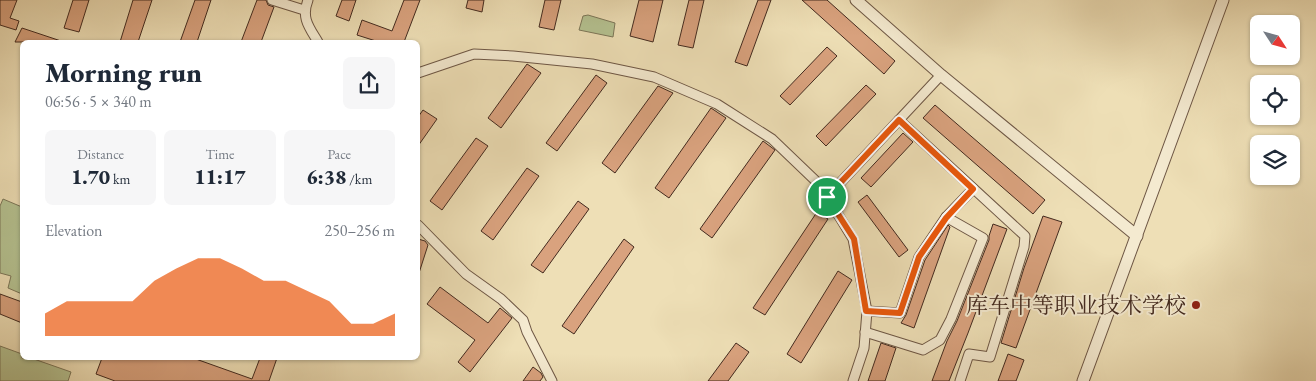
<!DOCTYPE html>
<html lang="en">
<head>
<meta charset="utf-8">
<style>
  :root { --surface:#fff; --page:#f6f6f7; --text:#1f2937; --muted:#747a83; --accent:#ea580c }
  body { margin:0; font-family:"EB Garamond","Noto Serif SC",serif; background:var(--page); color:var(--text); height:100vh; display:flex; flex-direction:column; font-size:19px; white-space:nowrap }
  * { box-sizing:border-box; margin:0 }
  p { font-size:16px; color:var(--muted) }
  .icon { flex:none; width:28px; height:28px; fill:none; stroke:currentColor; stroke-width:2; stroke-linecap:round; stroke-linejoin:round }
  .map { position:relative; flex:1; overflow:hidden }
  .panel { position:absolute; left:20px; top:40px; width:400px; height:320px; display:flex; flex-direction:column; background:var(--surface); border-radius:8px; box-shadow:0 1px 4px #0004 }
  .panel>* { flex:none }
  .needle { width:32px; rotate:126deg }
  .tools { position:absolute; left:1250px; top:15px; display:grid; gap:10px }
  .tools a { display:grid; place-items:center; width:50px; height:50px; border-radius:8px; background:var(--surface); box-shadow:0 1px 4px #0004; font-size:25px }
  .pin { position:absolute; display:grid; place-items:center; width:42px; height:42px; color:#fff; margin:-21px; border:2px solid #fff; border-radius:50%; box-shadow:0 1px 5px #0007 }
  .round { display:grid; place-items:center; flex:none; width:52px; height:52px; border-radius:8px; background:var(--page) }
  .headline { display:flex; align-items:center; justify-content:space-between; height:85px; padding:0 25px }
  h1 { font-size:28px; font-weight:800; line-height:38px }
  .stats { display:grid; grid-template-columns:repeat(3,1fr); gap:8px; height:85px; padding:5px 25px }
  .stats div { display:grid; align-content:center; border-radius:8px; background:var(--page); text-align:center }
  .stats b { font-size:21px; font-weight:800 }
  .stats small { font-size:14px; font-weight:400 }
  .stats p { font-size:14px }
  .chart { height:140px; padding:10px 25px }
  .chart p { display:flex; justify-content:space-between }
  .chart svg { width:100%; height:90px; margin-top:5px; fill:var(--accent); opacity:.7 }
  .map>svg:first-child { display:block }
  .green { fill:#b5c291; stroke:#7c7658 }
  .building { fill:#d9a27e; stroke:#432a1f }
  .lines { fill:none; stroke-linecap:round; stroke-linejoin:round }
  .minor-casing { stroke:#6e5745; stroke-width:11 }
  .tertiary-casing { stroke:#6e5745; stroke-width:13 }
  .minor { stroke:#f4ead0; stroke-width:9 }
  .tertiary { stroke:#f4ead0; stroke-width:11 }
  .route-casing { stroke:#fff; stroke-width:10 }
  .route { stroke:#ea580c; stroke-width:6 }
  .poi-dot { fill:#8f2418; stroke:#f4ead0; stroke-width:2 }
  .labels { text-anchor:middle; stroke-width:4; stroke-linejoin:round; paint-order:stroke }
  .poi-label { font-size:22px; fill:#432a1f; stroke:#f4ead0; text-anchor:end }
</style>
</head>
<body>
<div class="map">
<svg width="1316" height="381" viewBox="0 0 1316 381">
  <rect width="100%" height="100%" fill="#eedfb6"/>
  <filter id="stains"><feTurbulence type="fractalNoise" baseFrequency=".004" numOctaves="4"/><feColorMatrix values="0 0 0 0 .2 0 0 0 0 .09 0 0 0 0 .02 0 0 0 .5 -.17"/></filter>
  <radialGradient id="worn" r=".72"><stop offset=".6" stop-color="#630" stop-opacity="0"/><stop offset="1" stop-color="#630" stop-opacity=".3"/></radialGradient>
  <g class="green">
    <path d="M588 15 615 23 613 37 579 30 583 16Z"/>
    <path d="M3 199 22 207V294L8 288 11 276 0 273V206Z"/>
    <path d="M0 346 22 354V358H31L71 372 68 381H0Z"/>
  </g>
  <g class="building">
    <path d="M0 0H17L10 18 19 21 16 30 0 25Z"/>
    <path d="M73 0H89L79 32 64 28Z"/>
    <path d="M133 0H152L138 42H120Z"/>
    <path d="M195 0H211L197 42H180Z"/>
    <path d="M257 0H266L268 5 274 7 261 42H241Z"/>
    <path d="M342 0H356L349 21 336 16Z"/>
    <path d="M404 0H420L404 42H379L357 35 362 20 392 31Z"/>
    <path d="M468 0H484L482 12 466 8Z"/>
    <path d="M545 0H561L554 30 539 27Z"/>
    <path d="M639 0H663L653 42 630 36Z"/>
    <path d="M689 0H704L693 48 678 45Z"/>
    <path d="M758 0H771L747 66 735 62Z"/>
    <path d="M802 0H827L895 61 884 74Z"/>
    <path d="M22 28 61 41V42H15Z"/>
    <path d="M827 47 837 56 790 105 780 96Z"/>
    <path d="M527 64 541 73 501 128 488 118Z"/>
    <path d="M596 75 607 83 557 151 546 143Z"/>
    <path d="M866 85 876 94 826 146 816 136Z"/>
    <path d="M658 86 673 93 615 173 602 163Z"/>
    <path d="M935 105 1045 200 1033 214 923 118Z"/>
    <path d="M711 108 726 118 669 198 655 188Z"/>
    <path d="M423 110 437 119 418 146V117Z"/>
    <path d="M903 133 913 142 871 187 861 178Z"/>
    <path d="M476 138 488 146 442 210 430 201Z"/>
    <path d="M763 141 775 150 712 238 700 229Z"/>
    <path d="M527 168 539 176 493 240 481 231Z"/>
    <path d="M867 195 908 250 899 257 858 202Z"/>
    <path d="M578 201 589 209 543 273 531 265Z"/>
    <path d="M817 212 828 219 765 315 753 308Z"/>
    <path d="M1043 216 1062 222 1016 348 1001 343 1024 268Z"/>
    <path d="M993 224 1007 229 968 333 949 381H932L947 341 957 321 989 240V236Z"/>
    <path d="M948 225 950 227 914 328 901 323 906 315 925 260Z"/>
    <path d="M418 239 425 241 428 245 419 273H418Z"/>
    <path d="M624 239 634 247 574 334 562 326Z"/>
    <path d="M838 271 852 280 801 363 787 354Z"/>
    <path d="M440 287 488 323 500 308 512 318 470 372 458 362 475 340 427 304Z"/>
    <path d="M0 294 22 302V323L0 314Z"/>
    <path d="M736 343 749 352 728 381H708Z"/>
    <path d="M881 343 896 348 885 381H868Z"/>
    <path d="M1008 354 1024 360 1016 381H998Z"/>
    <path d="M102 358H193L252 379 260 358H277L269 381H115L96 374Z"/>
    <path d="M533 367 541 373 543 377 540 381H523Z"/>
  </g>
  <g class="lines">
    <defs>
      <g id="minor">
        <path d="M272 0 304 10"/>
        <path d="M308 0C301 18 309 27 318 42"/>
        <path d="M418 73 474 54 513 56 592 64 654 77 717 104 772 139 820 185 853 239 867 311 864 348 853 381"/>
        <path d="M899 120 1025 236 1024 247 990 357 969 354 960 381"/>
        <path d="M827 197 941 75"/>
        <path d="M418 225 466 274 501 299 523 320 527 332 552 381"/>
        <path d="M867 311 900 313 919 257 946 217"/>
        <path d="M865 332 923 350 940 340 951 319 983 238 946 217 973 189"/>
      </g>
      <g id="tertiary">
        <path d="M856 0 941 75 1137 236"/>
        <path d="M1083 381 1223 0"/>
      </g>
    </defs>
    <use href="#minor" class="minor-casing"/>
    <use href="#tertiary" class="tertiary-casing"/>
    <use href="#minor" class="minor"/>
    <use href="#tertiary" class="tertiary"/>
  </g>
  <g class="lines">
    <defs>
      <path id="route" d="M899 120 973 189 946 218 919 257 900 313 866 311 854 239 827 197Z"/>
    </defs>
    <use href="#route" class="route-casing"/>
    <use href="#route" class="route"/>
  </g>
  <circle class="poi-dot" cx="1196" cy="305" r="5"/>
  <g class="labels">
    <g class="poi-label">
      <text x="1186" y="313">库车中等职业技术学校</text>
    </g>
  </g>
  <rect width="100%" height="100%" filter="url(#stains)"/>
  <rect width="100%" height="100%" fill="url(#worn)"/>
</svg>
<div class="tools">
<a><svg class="needle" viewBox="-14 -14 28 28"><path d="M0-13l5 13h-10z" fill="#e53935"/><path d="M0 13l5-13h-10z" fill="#747a83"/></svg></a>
<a><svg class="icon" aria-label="locate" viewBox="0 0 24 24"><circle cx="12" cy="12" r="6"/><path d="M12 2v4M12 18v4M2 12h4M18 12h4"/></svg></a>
<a><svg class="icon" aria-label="layers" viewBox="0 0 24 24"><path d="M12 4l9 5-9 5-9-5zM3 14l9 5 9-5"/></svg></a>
</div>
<div class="pin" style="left:827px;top:197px;background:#1e9e55"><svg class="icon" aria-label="arrive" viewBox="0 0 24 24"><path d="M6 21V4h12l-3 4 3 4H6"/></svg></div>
<section class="panel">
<div class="headline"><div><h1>Morning run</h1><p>06:56 · 5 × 340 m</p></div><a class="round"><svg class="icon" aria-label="share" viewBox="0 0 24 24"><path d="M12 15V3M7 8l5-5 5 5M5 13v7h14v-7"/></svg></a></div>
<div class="stats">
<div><p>Distance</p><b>1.70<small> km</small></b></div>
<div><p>Time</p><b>11:17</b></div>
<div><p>Pace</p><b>6:38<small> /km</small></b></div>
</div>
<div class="chart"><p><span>Elevation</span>250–256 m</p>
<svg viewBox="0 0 160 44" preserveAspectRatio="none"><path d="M0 44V33L10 27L20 27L30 27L40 27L50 17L60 11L70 6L80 6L90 11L100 17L110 17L120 22L130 27L140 38L150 38L160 33V44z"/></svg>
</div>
</section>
</div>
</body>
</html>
